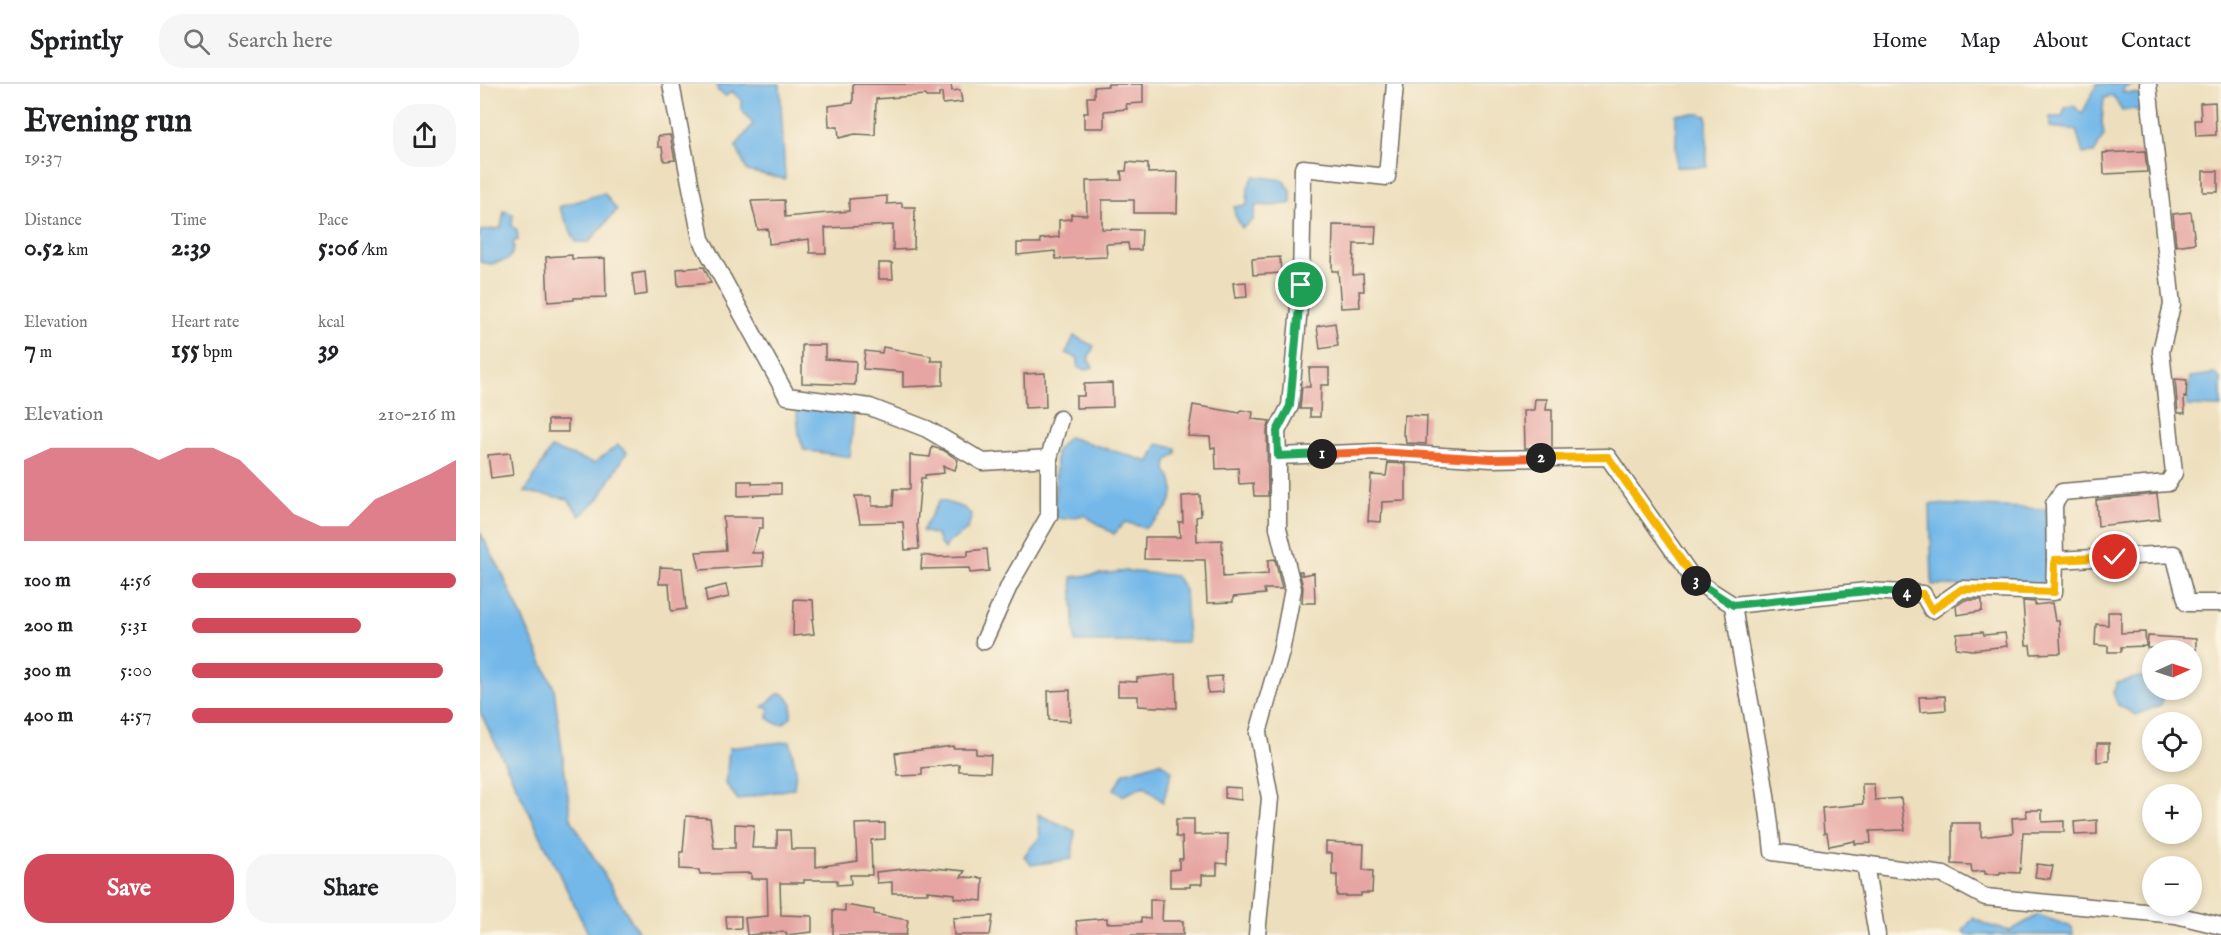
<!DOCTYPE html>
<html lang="en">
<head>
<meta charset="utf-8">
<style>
  :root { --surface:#fff; --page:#f6f6f6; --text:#202124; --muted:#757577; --line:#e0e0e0; --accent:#d1495b }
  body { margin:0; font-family:"IM FELL English",serif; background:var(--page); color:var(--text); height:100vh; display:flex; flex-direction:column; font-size:22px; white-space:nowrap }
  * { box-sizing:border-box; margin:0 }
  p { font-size:20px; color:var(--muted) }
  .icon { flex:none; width:33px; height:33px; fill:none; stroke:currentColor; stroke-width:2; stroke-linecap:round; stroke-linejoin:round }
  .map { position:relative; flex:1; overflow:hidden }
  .side { display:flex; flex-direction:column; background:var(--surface); width:480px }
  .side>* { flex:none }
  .needle { width:39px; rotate:87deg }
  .buttons { position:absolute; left:1662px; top:556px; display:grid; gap:12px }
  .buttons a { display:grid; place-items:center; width:60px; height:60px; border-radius:50%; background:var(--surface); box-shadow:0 3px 9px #0003; font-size:30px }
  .pin { position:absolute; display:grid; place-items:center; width:51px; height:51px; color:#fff; margin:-26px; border:3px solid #fff; border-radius:50%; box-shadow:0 2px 6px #0007 }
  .km { position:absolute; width:30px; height:30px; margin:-15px; border-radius:50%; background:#222; color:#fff; font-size:16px; line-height:30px; text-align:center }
  .round { display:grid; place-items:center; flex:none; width:63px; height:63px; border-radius:24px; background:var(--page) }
  .summary { display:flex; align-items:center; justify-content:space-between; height:102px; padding:0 24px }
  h1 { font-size:33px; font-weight:700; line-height:45px }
  .stats { display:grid; grid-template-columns:repeat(3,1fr); gap:9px; height:102px; padding:6px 24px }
  .stats div { display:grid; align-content:center }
  .stats b { font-size:26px; font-weight:700 }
  .stats small { font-size:16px; font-weight:400 }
  .stats p { font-size:16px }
  .chart { height:168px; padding:12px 24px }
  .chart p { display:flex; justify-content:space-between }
  .chart svg { width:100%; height:108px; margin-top:6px; fill:var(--accent); opacity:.7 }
  .button { display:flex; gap:12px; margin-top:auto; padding:12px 24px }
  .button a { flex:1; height:69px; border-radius:24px; background:var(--accent); color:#fff; font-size:24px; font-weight:700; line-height:69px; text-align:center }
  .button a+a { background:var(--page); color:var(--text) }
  ul { padding:0 24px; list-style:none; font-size:20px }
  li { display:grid; grid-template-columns:96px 72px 1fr; align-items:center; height:45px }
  li i { height:15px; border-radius:8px; background:var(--accent) }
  header { display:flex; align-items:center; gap:36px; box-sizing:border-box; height:84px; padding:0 30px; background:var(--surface); border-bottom:2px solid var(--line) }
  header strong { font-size:28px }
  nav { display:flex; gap:33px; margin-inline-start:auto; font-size:21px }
  .search { width:420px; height:54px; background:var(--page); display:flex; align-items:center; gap:15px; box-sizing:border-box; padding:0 21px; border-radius:24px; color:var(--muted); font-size:22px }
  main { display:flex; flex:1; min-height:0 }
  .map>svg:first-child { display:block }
  .water { fill:#73b8e9; stroke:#4f728a; stroke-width:1.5 }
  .building { fill:#e6a5a2 }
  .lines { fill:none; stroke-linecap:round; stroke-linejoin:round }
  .minor-casing { stroke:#6f6a5e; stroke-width:19 }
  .minor { stroke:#fff; stroke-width:16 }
  .split-1-casing { stroke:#fff; stroke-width:12 }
  .split-2-casing { stroke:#fff; stroke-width:12 }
  .split-3-casing { stroke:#fff; stroke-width:12 }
  .split-4-casing { stroke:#fff; stroke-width:12 }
  .split-5-casing { stroke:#fff; stroke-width:12 }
  .split-1 { stroke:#22a559; stroke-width:8 }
  .split-2 { stroke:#f0652b; stroke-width:8 }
  .split-3 { stroke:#f5b400; stroke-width:8 }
  .split-4 { stroke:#22a559; stroke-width:8 }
  .split-5 { stroke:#f5b400; stroke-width:8 }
</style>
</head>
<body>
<header>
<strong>Sprintly</strong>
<div class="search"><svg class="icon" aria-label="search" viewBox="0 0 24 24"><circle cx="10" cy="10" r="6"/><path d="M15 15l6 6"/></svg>Search here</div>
<nav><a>Home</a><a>Map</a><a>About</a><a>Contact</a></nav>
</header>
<main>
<section class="side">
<div class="summary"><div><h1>Evening run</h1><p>19:37</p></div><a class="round"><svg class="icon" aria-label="share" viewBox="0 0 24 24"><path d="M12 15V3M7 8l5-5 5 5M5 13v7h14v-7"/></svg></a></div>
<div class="stats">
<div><p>Distance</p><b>0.52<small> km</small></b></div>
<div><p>Time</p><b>2:39</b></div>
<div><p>Pace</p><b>5:06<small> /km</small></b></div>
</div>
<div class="stats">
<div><p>Elevation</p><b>7<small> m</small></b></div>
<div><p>Heart rate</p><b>155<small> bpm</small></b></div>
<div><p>kcal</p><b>39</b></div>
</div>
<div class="chart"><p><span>Elevation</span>210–216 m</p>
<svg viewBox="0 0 160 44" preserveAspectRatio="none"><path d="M0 44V11L10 6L20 6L30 6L40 6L50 11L60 6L70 6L80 11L90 22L100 33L110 38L120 38L130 27L140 22L150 17L160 11V44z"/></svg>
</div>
<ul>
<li><b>100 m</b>4:56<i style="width:100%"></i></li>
<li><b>200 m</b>5:31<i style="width:64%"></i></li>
<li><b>300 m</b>5:00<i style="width:95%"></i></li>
<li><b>400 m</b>4:57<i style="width:99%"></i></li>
</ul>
<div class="button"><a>Save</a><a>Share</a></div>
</section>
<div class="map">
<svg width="1741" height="851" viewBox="0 0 1741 851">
  <rect width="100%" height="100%" fill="#fcf5e5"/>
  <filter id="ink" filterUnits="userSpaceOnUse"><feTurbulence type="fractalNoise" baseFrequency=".0167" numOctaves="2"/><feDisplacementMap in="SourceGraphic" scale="12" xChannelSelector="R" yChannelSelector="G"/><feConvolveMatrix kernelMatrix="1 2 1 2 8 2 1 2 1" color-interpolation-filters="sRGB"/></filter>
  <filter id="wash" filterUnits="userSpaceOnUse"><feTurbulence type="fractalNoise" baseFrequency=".008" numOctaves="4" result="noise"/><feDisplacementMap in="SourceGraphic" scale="24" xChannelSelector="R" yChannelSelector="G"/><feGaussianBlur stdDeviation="1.35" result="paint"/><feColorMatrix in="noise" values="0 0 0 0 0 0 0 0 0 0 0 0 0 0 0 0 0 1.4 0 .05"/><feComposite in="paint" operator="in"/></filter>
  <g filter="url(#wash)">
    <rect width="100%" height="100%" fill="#eddfbd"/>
    <g class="water">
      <path d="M236 0H300L305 95 267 87 256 62 273 40 261 25V16L252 7 246 12 238 7Z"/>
      <path d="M1617 0H1657L1643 4V8L1659 10 1667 20 1666 32 1654 25 1642 27 1633 12 1624 14 1622 38 1624 51 1614 69 1603 70 1596 46 1570 43V33H1582L1585 24 1593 21 1602 30Z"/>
      <path d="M1196 30H1220L1227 32V83H1196Z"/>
      <path d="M774 92 803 96 811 106V119L793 122 776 121 773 136 762 144 755 131 754 123 767 121 768 103Z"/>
      <path d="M124 109 137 126 109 158H96L79 123Z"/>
      <path d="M24 127 33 130 32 142 37 146 38 156 33 158 34 165 29 175 11 180 0 178V147L21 144Z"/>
      <path d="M594 252 614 262 608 275 613 283 606 286 598 284V274L586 269Z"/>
      <path d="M1735 290 1741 295V323L1707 322 1710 293Z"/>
      <path d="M316 318 374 329 370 373 324 366 319 351Z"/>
      <path d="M588 353 670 378 678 360 696 364V370L687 377 686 386C704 410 686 429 665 444L645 438 634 450 604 431 585 435 575 433 576 367Z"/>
      <path d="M138 361 147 368 119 414 100 432 88 415 45 408 71 364 114 379Z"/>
      <path d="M460 416 484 424 492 431 487 446 468 459 465 465 460 460 457 451 442 447Z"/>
      <path d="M1450 420 1567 425 1568 495 1557 503 1452 501Z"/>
      <path d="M0 448 20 485 74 604 91 735 160 851H109L0 628Z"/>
      <path d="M647 487 696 492 705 506 708 558H595L592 493Z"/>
      <path d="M1659 593 1672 595V606H1685L1681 621 1656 631 1638 621 1633 609 1637 599Z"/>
      <path d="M298 610H304L312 620 311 633 303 640 295 639 288 634 289 624 283 623Z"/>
      <path d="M310 657 316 686 314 704C295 709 276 710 258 716L246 700 249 664Z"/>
      <path d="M680 678 692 687 683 718 664 702 642 712 634 705 644 689Z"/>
      <path d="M558 730 595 747 592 775 551 781 544 772 560 753Z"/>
      <path d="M1558 831 1592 843 1593 851H1486L1483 847 1493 834 1507 841 1530 847Z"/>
    </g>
    <g id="blocks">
      <g class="building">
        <path d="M373 0H471L472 7 480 6 482 18 463 20 462 9H459V13H446L445 11 396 15 395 51 375 50 359 54 358 43H349L348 22 373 19Z"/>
        <path d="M628 0H663V19L646 20 647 25 624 27V44H604V29H608L607 13H614V3L628 2Z"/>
        <path d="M1735 18 1736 51 1716 52 1715 36H1721L1720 19Z"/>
        <path d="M190 51 195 76 184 77 182 63H178V52Z"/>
        <path d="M1665 67 1667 88 1624 90 1623 69Z"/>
        <path d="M647 78 668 80V89L698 88 697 129H654V116H622V145L662 146 661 166H649L648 159 626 160 627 173 576 175 575 167 537 171V159H561L560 155 579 153V136L591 135V130L607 131 606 97 642 96 641 87H646Z"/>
        <rect x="1723" y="87" width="15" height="21"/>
        <path d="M407 112V120L422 119V123H435L434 165 413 166V141L345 144 346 169H330L329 155 289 160 288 145 278 146 271 117 304 116 305 133 369 127V115Z"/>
        <path d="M1711 128 1715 159 1696 162 1693 130Z"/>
        <path d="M853 141 896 142 895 160H874L873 191 883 190 884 207H879L880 223 861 224 858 187H852Z"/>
        <path d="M92 171V175L125 174 126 213 94 214V216L68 218 66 173Z"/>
        <path d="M800 173 801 189 773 191 772 175Z"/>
        <path d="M399 179H412L413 195H399Z"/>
        <path d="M224 183 231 199 198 202 197 185Z"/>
        <path d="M165 188 167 210 155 212 152 190Z"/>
        <path d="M766 198 767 213 755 214 753 199Z"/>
        <path d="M855 239 858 262 840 265 837 242Z"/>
        <path d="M322 261H345V275L376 277 375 301 322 299Z"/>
        <path d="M403 263 451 272V277H463V301L423 303V288L383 285 385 267 402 269Z"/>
        <path d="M829 284H849V301H841L840 333H830V325H820L822 303H830Z"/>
        <path d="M565 289 566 323 545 324 544 290Z"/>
        <path d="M1695 295 1707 296 1706 314 1704 313 1705 329H1698Z"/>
        <path d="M632 299 633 323 596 324V312H604V300Z"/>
        <path d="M1055 315H1067L1066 326H1072V363L1045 364 1044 326H1054Z"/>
        <path d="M713 321 760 329 761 326 773 328 772 335 790 337 787 347 788 412H774L773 399 759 400 758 384 736 385 735 363 731 364 730 353 708 352Z"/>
        <path d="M924 331 947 332 946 360 926 359 925 351H923Z"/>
        <rect x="68" y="336" width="20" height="12"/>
        <path d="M452 363 463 366 478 376 475 386 463 382 464 389 445 391V394H441L437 440 439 465 425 466 423 438 380 439 375 412H392V422H413L414 405H430V371L450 373Z"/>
        <path d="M30 369 33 391 11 394 8 371Z"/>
        <path d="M908 379 926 380V417L902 418 901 438 888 437 891 391 906 392Z"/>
        <path d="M258 397H272V400L301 399V410L258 412Z"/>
        <path d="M1677 410 1680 435 1618 442 1616 416Z"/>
        <path d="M720 411 721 432 716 433 717 457 742 456 743 493 788 490V476L795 475 802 505H784L785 510 753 513V518L727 519 725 476 664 475 665 453H700L699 438H703L702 412Z"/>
        <path d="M243 433H283V444H279L272 469H283V482L220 486 216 468 246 466Z"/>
        <path d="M507 465 509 487 490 489 489 484 441 485 442 471 456 473 488 472V467Z"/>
        <path d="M180 483 202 484 206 525 191 527 189 500H179Z"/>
        <path d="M819 487H822V491L834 489 835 519H822L823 503Z"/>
        <path d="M246 501 249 513 227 518 225 506Z"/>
        <path d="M314 515 333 516 334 535H332L334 550 313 552Z"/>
        <path d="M1485 516H1502V527L1477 531 1476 522Z"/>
        <path d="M1543 517 1555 518V521L1572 519 1575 537H1579L1581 569 1551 570 1550 561H1546Z"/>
        <path d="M1628 528H1641V549L1665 548 1666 562 1641 563V568H1628V562L1615 561 1616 540 1628 541Z"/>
        <path d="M1503 548 1504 551 1525 549 1527 562 1492 566 1476 564 1477 550Z"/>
        <path d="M1668 552 1716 555V566L1667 564Z"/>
        <path d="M696 590 697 624 658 622V612H638V597L657 598V594Z"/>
        <path d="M742 592 743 608 728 609 727 593Z"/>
        <path d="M590 606V637L569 636 568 607Z"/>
        <path d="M1465 612 1466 626 1440 628 1439 613Z"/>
        <path d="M1617 659H1629V677L1617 678Z"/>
        <path d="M473 662V664H496V670L511 671 510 688 479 687V680L442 684V691L418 692 415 669Z"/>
        <path d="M1382 700H1394L1395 716 1421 714 1425 746 1390 747 1391 759 1375 760V757L1349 762 1347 749H1344L1342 724 1383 720Z"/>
        <path d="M745 703 761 704V716L745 714Z"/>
        <path d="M1546 726H1562V738L1584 737V748H1543L1540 789 1520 788V790H1505V787L1492 788 1491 781 1472 780V739H1501V753L1533 749 1532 734 1547 733Z"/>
        <path d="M206 732 230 734 234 764H255V740L274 741 272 764H297V746H310L311 765H336V783L377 777 375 740 405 739V755L391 756 392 791H370L371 800 357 801V796H324V799H300L301 831 332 832V848L306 851V848L267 851 265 834 288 832 287 795H271V789L220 790 219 786 200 785V768H203Z"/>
        <path d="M696 735H714V751L748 750 747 780 737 779V791H722V800H710V803H690V786L699 785V775H703L702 753H696Z"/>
        <path d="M1617 736V750L1595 751 1594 738Z"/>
        <path d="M846 758 884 760 883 786 893 787 892 809H881V812H857V791H852V769H846Z"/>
        <path d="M1557 780 1573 782 1570 795 1555 793Z"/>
        <path d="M443 783 485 787 481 793 503 794 502 817 474 814 475 810 447 807 448 809H412V798L397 799 396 788Z"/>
        <path d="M670 816H683L682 837H703V851H598L596 837 627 834V839L661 838V834L670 835Z"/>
        <path d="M365 821 394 826V830L428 836 426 851H353V826L365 827Z"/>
        <path d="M246 832H261V844L247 845Z"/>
        <path d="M513 832 510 851H474L473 834Z"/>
      </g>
    </g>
  </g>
  <g filter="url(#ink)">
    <use href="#blocks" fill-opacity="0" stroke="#6f6a5e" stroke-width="1.5"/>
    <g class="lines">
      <defs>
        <g id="minor">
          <path d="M191 0 221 155 307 312 390 323 447 345 503 378 569 374 580 335"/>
          <path d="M915 0 907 93 823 84 821 201 810 322 797 347 798 372 898 368 1011 375 1128 373 1214 496 1253 521"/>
          <path d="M1575 476 1574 420 1582 408 1688 399 1694 389 1681 267 1692 221 1668 0"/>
          <path d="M1741 519H1707L1694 470 1575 476 1574 508 1482 505 1452 526 1443 510 1387 507 1253 521C1266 604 1285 685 1293 768L1464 791 1505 813 1696 831 1741 842"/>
          <path d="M504 557 530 500 569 432V374"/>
          <path d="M1385 780 1397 851"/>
          <path d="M777 851 790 714 778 649 801 568 813 505 798 444V372"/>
        </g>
      </defs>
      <use href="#minor" class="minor-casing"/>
      <use href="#minor" class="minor"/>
    </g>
  </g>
  <g class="lines" filter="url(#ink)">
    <defs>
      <path id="split-1" d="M821 201 810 322 797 347 798 372 842 370"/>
      <path id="split-2" d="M842 370 898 368 1011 375 1061 374"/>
      <path id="split-3" d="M1061 374 1128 373 1216 497"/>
      <path id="split-4" d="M1216 497 1253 521 1387 507 1427 509"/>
      <path id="split-5" d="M1427 509 1443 510 1452 526 1482 505 1574 508 1575 476 1635 473"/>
    </defs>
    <use href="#split-1" class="split-1-casing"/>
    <use href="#split-2" class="split-2-casing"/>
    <use href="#split-3" class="split-3-casing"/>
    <use href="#split-4" class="split-4-casing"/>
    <use href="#split-5" class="split-5-casing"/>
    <use href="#split-1" class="split-1"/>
    <use href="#split-2" class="split-2"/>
    <use href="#split-3" class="split-3"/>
    <use href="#split-4" class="split-4"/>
    <use href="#split-5" class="split-5"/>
  </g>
</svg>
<div class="buttons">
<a><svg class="needle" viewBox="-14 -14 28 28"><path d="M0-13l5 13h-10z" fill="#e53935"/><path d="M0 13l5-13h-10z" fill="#757577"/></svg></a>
<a><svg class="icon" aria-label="locate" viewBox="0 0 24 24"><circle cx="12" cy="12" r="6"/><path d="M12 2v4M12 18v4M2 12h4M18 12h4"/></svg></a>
<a>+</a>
<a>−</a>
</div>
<div class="pin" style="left:821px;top:201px;background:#1e9e55"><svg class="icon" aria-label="arrive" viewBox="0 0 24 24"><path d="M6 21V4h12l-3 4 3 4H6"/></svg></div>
<div class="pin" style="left:1635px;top:473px;background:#d93025"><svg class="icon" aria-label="check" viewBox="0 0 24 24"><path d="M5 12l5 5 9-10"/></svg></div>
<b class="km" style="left:842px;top:370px">1</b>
<b class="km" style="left:1061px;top:374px">2</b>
<b class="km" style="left:1216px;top:497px">3</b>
<b class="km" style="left:1427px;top:509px">4</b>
</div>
</main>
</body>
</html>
